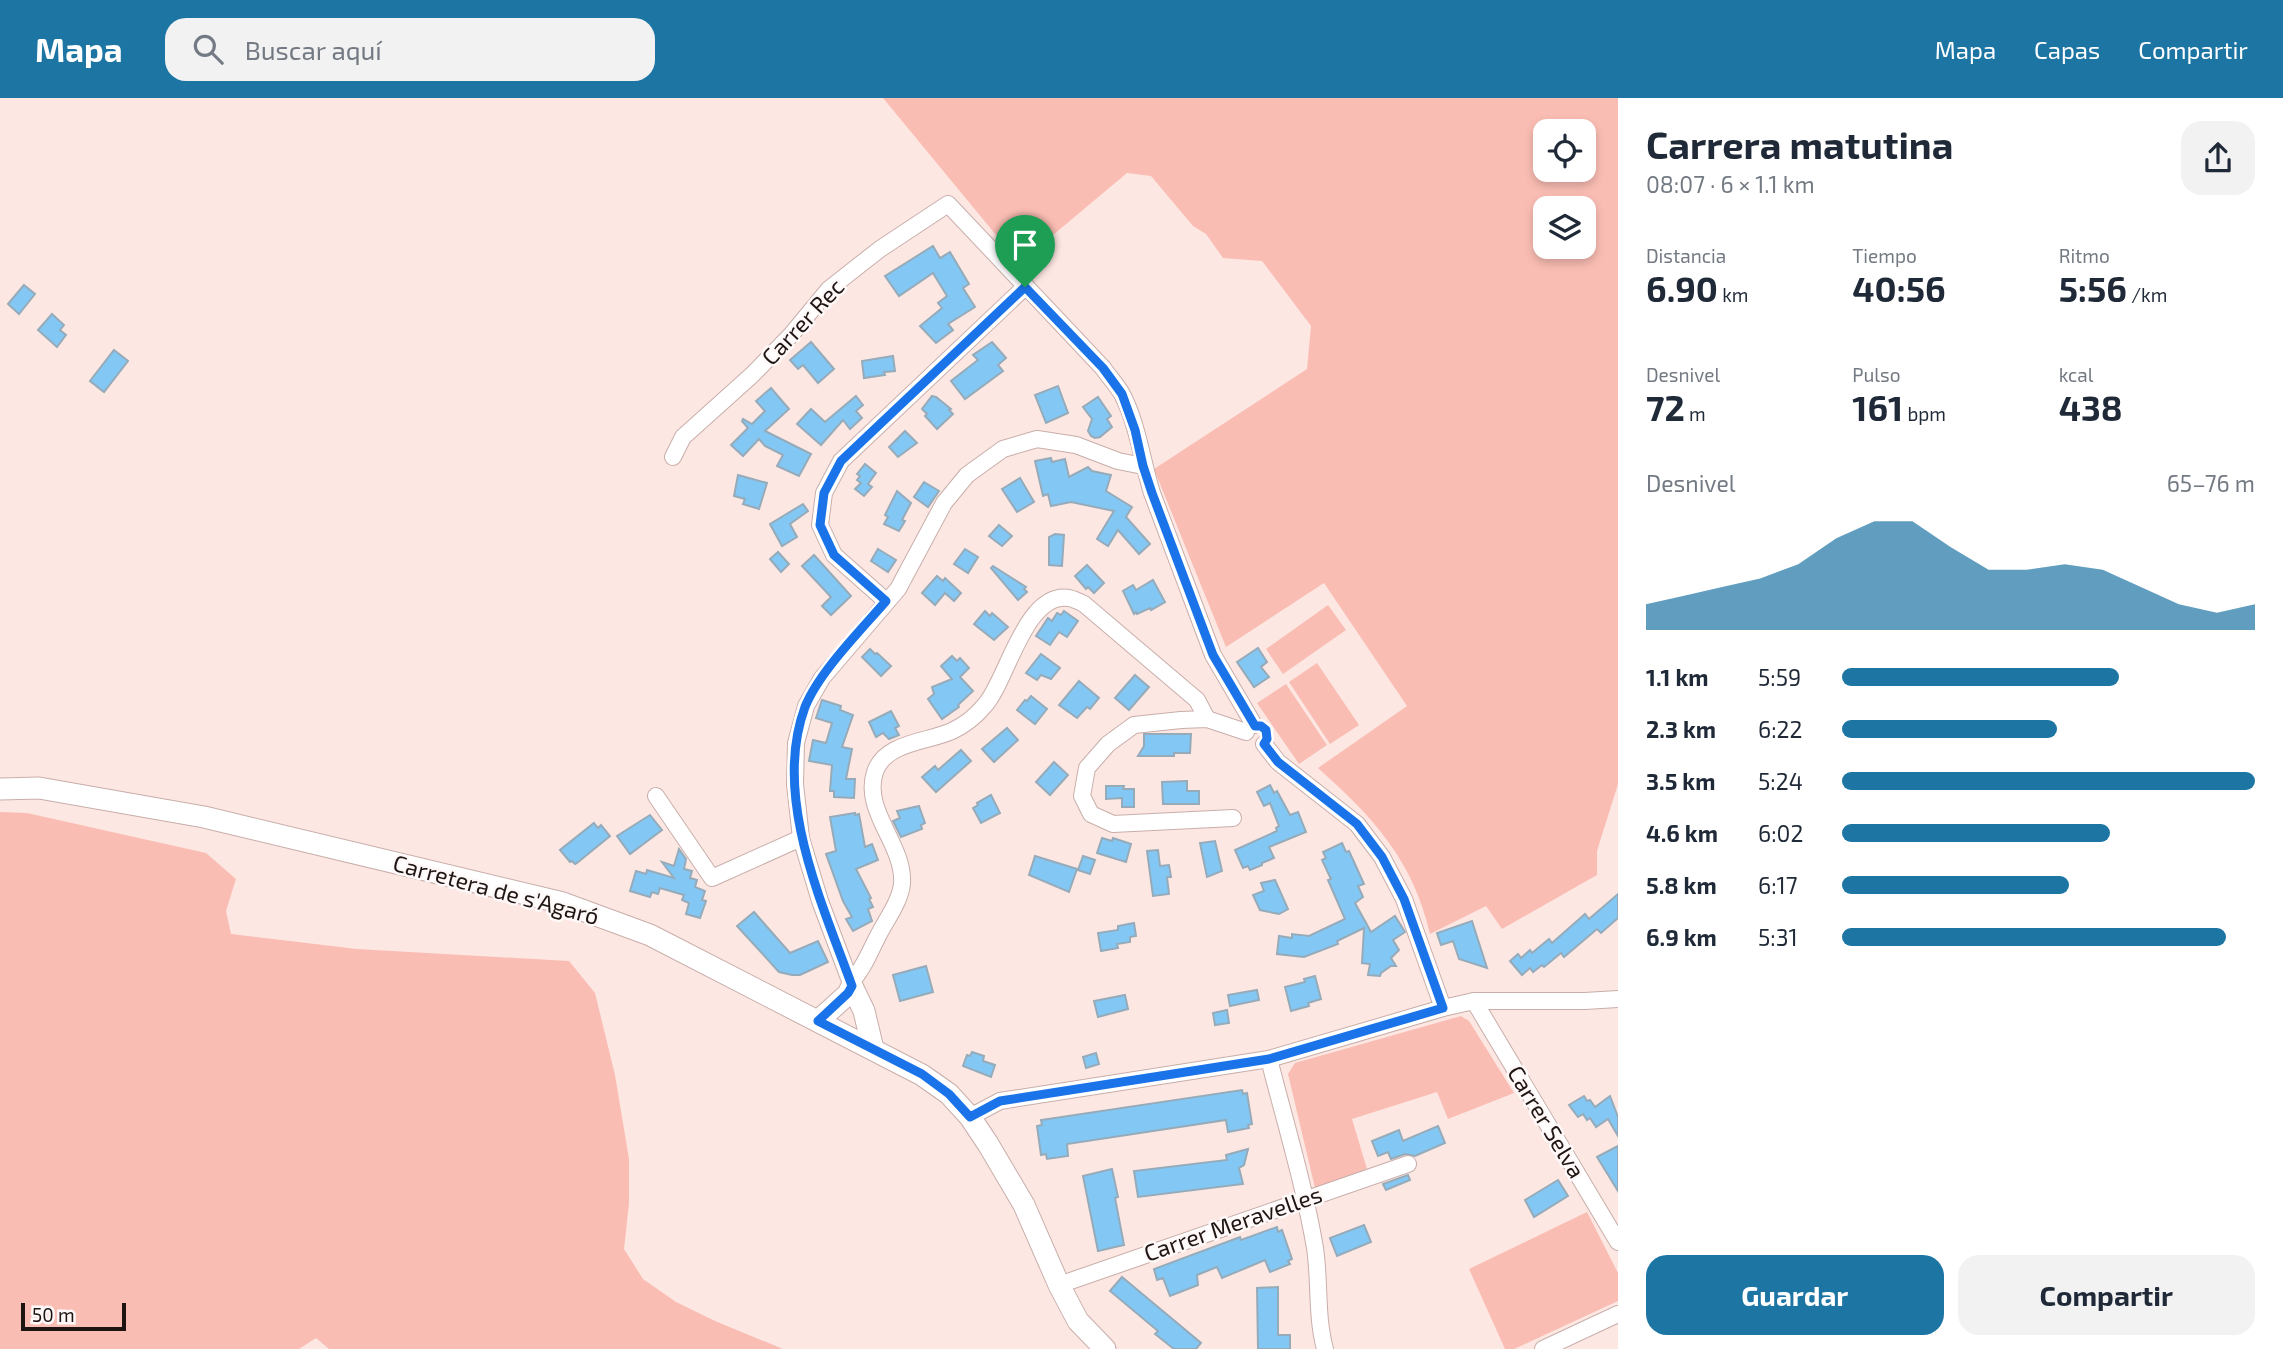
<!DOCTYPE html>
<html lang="es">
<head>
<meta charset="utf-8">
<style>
  :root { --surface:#fff; --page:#f2f2f3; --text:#1f2937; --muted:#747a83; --accent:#1d75a4 }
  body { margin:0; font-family:"Exo 2",sans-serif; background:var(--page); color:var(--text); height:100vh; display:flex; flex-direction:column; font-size:26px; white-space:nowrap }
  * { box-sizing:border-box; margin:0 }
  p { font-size:23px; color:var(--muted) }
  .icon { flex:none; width:38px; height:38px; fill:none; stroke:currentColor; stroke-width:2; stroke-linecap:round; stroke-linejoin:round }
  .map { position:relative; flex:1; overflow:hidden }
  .side { display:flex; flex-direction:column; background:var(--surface); width:665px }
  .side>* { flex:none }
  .buttons { position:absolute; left:1533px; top:21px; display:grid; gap:14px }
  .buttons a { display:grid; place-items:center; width:63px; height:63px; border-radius:14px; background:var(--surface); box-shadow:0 4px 10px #0003; font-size:35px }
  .scale { position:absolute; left:21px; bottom:18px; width:105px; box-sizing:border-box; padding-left:7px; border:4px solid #1e1513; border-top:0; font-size:19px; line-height:24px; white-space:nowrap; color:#1e1513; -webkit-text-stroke:5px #fef8f8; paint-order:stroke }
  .pin { position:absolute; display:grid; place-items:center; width:60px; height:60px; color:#fff; margin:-72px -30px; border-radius:50% 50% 50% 0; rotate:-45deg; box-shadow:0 0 7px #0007 }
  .pin .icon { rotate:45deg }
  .round { display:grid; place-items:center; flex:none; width:74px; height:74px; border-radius:21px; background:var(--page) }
  .overview { display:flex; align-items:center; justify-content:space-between; height:119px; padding:0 28px }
  h1 { font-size:38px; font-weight:700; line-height:52px }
  .metrics { display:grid; grid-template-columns:repeat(3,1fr); gap:10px; height:119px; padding:7px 28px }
  .metrics div { display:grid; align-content:center }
  .metrics b { font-size:35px; font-weight:700 }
  .metrics small { font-size:19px; font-weight:400 }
  .metrics p { font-size:19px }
  .chart { height:196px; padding:14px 28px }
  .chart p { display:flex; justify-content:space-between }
  .chart svg { width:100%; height:126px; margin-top:7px; fill:var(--accent); opacity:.7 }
  .primary-button { display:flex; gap:14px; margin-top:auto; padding:14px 28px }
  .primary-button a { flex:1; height:80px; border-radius:21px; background:var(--accent); color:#fff; font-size:28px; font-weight:700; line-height:80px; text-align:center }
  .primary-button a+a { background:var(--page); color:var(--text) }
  ul { padding:0 28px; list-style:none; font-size:23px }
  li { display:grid; grid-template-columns:112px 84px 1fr; align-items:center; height:52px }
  li i { height:18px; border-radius:9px; background:var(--accent) }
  header { display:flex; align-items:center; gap:42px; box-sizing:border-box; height:98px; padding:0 35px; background:var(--accent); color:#fff }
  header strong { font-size:33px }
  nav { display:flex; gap:38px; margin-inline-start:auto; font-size:24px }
  .search { width:490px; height:63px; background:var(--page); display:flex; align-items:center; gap:18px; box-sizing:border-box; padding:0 24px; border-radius:21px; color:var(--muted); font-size:26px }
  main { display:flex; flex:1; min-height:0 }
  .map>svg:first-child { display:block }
  .green { fill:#fabdb3; fill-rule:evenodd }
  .building { fill:#83c8f5; stroke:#96abb9; stroke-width:2 }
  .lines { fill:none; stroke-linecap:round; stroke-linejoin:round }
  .minor-casing { stroke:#c8aeaa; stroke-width:18 }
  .tertiary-casing { stroke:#c8aeaa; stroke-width:23 }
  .minor { stroke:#fff; stroke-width:16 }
  .tertiary { stroke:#fff; stroke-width:21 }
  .route-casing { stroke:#fff; stroke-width:14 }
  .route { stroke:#1a73e8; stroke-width:9 }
  .labels { text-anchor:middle; stroke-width:5; stroke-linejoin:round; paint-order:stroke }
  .street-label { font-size:23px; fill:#1e1513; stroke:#fef8f8 }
</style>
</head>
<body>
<header>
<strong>Mapa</strong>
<div class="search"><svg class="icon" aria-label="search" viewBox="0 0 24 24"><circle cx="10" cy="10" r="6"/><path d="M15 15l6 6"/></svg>Buscar aquí</div>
<nav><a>Mapa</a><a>Capas</a><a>Compartir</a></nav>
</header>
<main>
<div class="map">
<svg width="1618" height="1251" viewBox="0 0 1618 1251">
  <rect width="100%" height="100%" fill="#fde7e3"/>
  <g class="green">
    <path d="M883 0H1618V686L1597 753V777L1502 831 1486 808 1430 836C1413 762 1373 719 1318 670L1407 608 1324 485 1226 549 1154 371 1307 271 1311 228 1262 163 1223 160 1206 136 1193 128 1151 78 1127 75 1022 163 1001 143ZM1545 33H1584V72H1545ZM1545 110H1584V149H1545Z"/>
    <path d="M1328 507 1346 532 1283 576 1266 551Z"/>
    <path d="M1317 565 1359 627 1330 646 1289 584Z"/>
    <path d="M1286 586 1327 647 1299 666 1257 605Z"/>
    <path d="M0 714 27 715 206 755 236 781 226 813 231 836 357 851 569 863 595 895 615 977 629 1061V1105L624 1151 643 1181 676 1204 715 1223 783 1251H329L316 1240 299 1251H0Z"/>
    <path d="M1461 918 1469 923 1514 995 1448 1021 1437 994 1352 1021 1367 1071 1315 1090 1288 976 1295 965Z"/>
    <path d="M1587 1114 1618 1175V1203L1514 1251H1505L1469 1171Z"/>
  </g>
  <g class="building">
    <path d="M933 148 940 160 950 154 969 186 963 190 975 209 948 226 953 232 936 245 920 228 942 210 938 205 947 198 933 175 899 198 885 178Z"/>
    <path d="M24 187 35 196 19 216 8 206Z"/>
    <path d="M52 216 64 227 60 232 66 237 57 249 38 232Z"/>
    <path d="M811 244 834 271 818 285 803 267 798 271 790 262Z"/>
    <path d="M992 244 1006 260 998 267 1003 273 965 301 951 283 978 262 973 257Z"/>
    <path d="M114 252 128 263 104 294 90 283Z"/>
    <path d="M893 258 895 273 884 274 885 277 864 280 862 263Z"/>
    <path d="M1058 288 1068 315 1046 325 1035 297Z"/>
    <path d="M771 290 789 311 765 333 811 356 799 378 777 368 783 357 765 348 759 341 743 358 731 347 748 330 742 323 743 321 752 326 765 313 756 303Z"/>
    <path d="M856 298 863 307 856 313 862 320 850 331 843 322 821 347 797 326 811 311 825 324Z"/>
    <path d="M932 298 936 299 951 311 949 312 953 316 937 331 925 318 927 316 922 311Z"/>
    <path d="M1098 299 1111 318 1107 321 1112 329 1100 339 1095 340 1091 338 1088 333 1092 321 1083 309Z"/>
    <path d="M905 333 917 345 898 359 889 349Z"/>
    <path d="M1051 360 1052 364 1065 361 1069 379 1088 369 1092 373 1111 377 1106 393 1132 409 1126 419 1150 446 1139 456 1118 432 1108 448 1097 441 1114 413 1071 404 1051 408 1048 396 1043 398 1035 363Z"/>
    <path d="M865 366 876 375 868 386 872 389 864 398 855 391 861 385 857 382 860 378 857 376Z"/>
    <path d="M738 377 767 385 759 411 743 406 745 401 734 398Z"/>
    <path d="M1020 380 1034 404 1017 414 1002 391Z"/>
    <path d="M924 384 939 393 928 409 914 399Z"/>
    <path d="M897 393 911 405 902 422 905 423 899 433 884 426 888 419 885 417Z"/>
    <path d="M803 406 808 413 790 426 797 439 782 448 770 426Z"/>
    <path d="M999 427 1012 438 1002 448 989 438Z"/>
    <path d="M1055 436 1064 437 1062 468 1049 467V439Z"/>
    <path d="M878 451 896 462 888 474 871 463Z"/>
    <path d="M965 451 978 459 968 475 954 466Z"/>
    <path d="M778 454 789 466 781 474 770 461Z"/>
    <path d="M814 457 851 498 831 517 822 508 831 499 802 468Z"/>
    <path d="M1087 467 1104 485 1094 495 1088 489 1086 491 1075 478Z"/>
    <path d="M993 468 1026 489 1024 491 1027 494 1018 502 991 470Z"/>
    <path d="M937 478 943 483 945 480 961 495 954 503 945 495 935 507 922 495Z"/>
    <path d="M1153 482 1165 504 1151 512 1150 510 1137 516 1136 514 1134 516 1123 493 1133 487 1136 492Z"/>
    <path d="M985 513 990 518 992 515 1008 529 994 542 974 526Z"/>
    <path d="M1064 513 1078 523 1067 539 1059 534 1050 547 1036 538 1048 520 1052 523 1057 515 1061 517Z"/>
    <path d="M1258 550 1267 564 1261 569 1269 579 1254 589 1237 564Z"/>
    <path d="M870 551 875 556 877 555 891 568 881 578 862 559Z"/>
    <path d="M1041 556 1060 570 1051 581 1041 577 1037 582 1026 575Z"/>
    <path d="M952 558 957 563 960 560 969 570 960 579 973 593 958 607 959 609 942 621 928 601 934 596 932 589 952 581 941 568Z"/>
    <path d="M1135 577 1149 589 1129 612 1115 600Z"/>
    <path d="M1079 583 1099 600 1090 611 1087 609 1077 620 1059 607Z"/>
    <path d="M1031 598 1047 611 1035 626 1017 612 1025 602 1027 603Z"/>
    <path d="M822 602 841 608 840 612 853 617 842 649 852 651 846 681H855L854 700 834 699V693H830L832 667 809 663 813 642 826 645 832 625 816 620Z"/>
    <path d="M891 613 899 628 895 630 899 637 889 641 883 635 876 639 869 624Z"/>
    <path d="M1007 630 1018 642 994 664 982 651Z"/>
    <path d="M1144 636H1191L1190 655H1174V658H1138L1144 648Z"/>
    <path d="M961 652 971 663 936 694 922 679 935 668 938 672Z"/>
    <path d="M1054 664 1068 677 1050 697 1036 684Z"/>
    <path d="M1187 683V693H1199V706H1163L1162 684Z"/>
    <path d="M1270 687 1274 695 1277 693 1290 717 1298 714 1306 734 1269 749 1274 760 1262 765V767L1250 772 1248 768 1243 770 1235 752 1277 733 1276 730 1279 728 1270 705 1264 708 1257 694Z"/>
    <path d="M1106 688H1124L1123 691H1134V709H1122V700L1106 701Z"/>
    <path d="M991 697 1000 715 981 725 973 710 978 707 977 705Z"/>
    <path d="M919 708 925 725 921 727 922 731 901 739 893 723 900 720 897 713Z"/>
    <path d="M855 715V717L859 716 865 749 872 746 878 762 856 771 871 800 869 801 873 809 868 811 872 823 853 833 846 821 852 819 843 803 826 756 836 753 830 719Z"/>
    <path d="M650 717 662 732 630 756 617 738Z"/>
    <path d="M594 725 598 730 601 727 610 738 577 765 575 766 572 763 570 764 560 752Z"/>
    <path d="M1102 740 1112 743 1113 740 1131 746 1126 764 1097 755Z"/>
    <path d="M1215 743 1222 773 1207 779 1200 745Z"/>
    <path d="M1342 745 1346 754 1349 753 1364 786 1358 788 1363 799 1355 805 1371 834 1395 818 1405 834 1393 842 1399 852 1391 860 1396 868H1391L1381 875 1380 878 1368 877 1370 866 1362 865 1364 830 1337 843 1338 846 1304 859 1277 856 1279 838 1292 840V836L1309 838 1345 821 1328 782 1331 781 1322 762 1326 760 1323 754Z"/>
    <path d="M679 751 686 761 684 771 692 773 690 780 697 782 695 789 705 793 702 802 706 803 700 820 686 816 689 805 682 802 684 797 660 790 658 796 652 794 650 799 630 793 636 773 646 776 647 772 674 780 662 764 674 768Z"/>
    <path d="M1158 752 1160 768 1169 767 1171 779H1167L1169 796 1153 798 1147 753Z"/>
    <path d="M1035 758 1077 771 1069 794 1029 777Z"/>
    <path d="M1083 758 1095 762 1090 776 1078 772Z"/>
    <path d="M1275 782 1288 811 1279 816 1260 812 1253 797 1264 793 1261 785Z"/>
    <path d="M1618 796V820L1601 835 1597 831 1564 859 1561 855 1544 869 1542 867 1533 874 1530 870 1522 877 1510 863 1518 856 1521 860 1530 852 1532 855 1549 841 1552 845 1585 816 1589 821Z"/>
    <path d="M754 814 790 855 818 843 828 864 800 877H792L779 874 737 828Z"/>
    <path d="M1472 823 1487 870 1459 861 1453 843 1441 847 1437 835Z"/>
    <path d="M1134 825 1136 838 1130 839V844L1117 846 1118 850 1101 853 1098 835 1118 832V828Z"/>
    <path d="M926 868 933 894 900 903 893 877Z"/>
    <path d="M1315 878 1321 901 1308 905 1309 908 1291 913 1285 889 1305 884 1304 881Z"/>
    <path d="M1257 892 1259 902 1230 908 1228 897Z"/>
    <path d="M1125 897 1128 911 1098 919 1094 903Z"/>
    <path d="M1227 912 1229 925 1215 927 1213 915Z"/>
    <path d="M972 954 984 958 983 963 995 967 991 979 963 968 967 957 970 958Z"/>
    <path d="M1096 955 1099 966 1086 970 1083 959Z"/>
    <path d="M1242 992 1243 996 1247 995 1252 1026 1248 1027 1249 1030 1228 1034 1226 1022 1067 1046 1068 1058 1047 1061 1046 1056 1041 1057 1037 1028 1042 1027 1041 1022Z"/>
    <path d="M1584 998 1587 1003 1590 1002 1595 1009 1610 998 1618 1019V1038L1608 1021 1596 1029 1590 1020 1587 1022 1583 1016 1578 1019 1569 1007Z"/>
    <path d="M1438 1028 1445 1045 1415 1058 1405 1056 1391 1061 1388 1054 1378 1058 1372 1043 1399 1032 1403 1043Z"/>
    <path d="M1618 1048V1093L1597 1059Z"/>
    <path d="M1248 1051 1244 1067 1239 1070 1243 1086 1138 1099 1134 1073 1227 1062 1226 1057Z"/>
    <path d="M1112 1071 1118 1099 1115 1100 1124 1147 1098 1153 1083 1078Z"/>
    <path d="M1408 1077 1410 1082 1386 1092 1383 1086Z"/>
    <path d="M1558 1082 1568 1098 1534 1119 1525 1102Z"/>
    <path d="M1364 1127 1371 1144 1337 1158 1330 1140Z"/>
    <path d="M1277 1129 1278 1134 1282 1132 1292 1161 1288 1163 1290 1166 1270 1174 1265 1162 1222 1180 1217 1169 1197 1177 1198 1187 1170 1198 1163 1180 1157 1182 1154 1171 1240 1139 1241 1142Z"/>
    <path d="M1122 1179 1201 1245 1196 1251H1174L1155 1236 1158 1233 1110 1193Z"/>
    <path d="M1278 1189V1237H1290V1251H1258L1257 1190Z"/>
  </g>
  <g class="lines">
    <defs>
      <g id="minor">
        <path d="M673 359 683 339 752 277 791 237 829 191 880 151 948 106 1103 270C1109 279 1118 288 1123 298 1138 328 1142 363 1152 395L1213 557 1254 627"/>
        <path d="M886 503 834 457 820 427 824 395 841 363 1025 189"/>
        <path d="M1264 646 1278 664 1357 726 1382 759 1404 801 1443 910"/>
        <path d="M656 698 712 780 801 740"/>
        <path d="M1233 720 1113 726 1091 716 1082 698 1087 670 1108 646 1134 627 1181 622 1207 621 1246 634"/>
        <path d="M851 884C863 872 870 853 878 838 886 822 900 804 902 786 905 747 862 713 875 674 885 644 928 644 952 633 965 627 976 618 985 607 1007 583 1025 493 1069 500 1074 501 1080 504 1084 506L1197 602 1207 621"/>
        <path d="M852 888 820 803 801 740 795 686 796 645 806 608 822 580 898 491 944 405 967 377 1003 351 1037 341 1076 347 1118 363 1143 368"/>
        <path d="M1474 903 1618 1144"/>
        <path d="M1269 961C1285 1024 1304 1086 1315 1150 1320 1183 1316 1218 1325 1251"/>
        <path d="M970 1019 1000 1003 1269 961 1443 910 1474 903H1585L1618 901"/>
        <path d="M1059 1187 1408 1066"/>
        <path d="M1543 1251 1618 1216"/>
      </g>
      <g id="tertiary">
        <path d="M0 691 39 690 204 719 563 805 650 837 922 977 949 996 970 1019 988 1046 1024 1107 1059 1187 1078 1223 1105 1251"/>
        <path d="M852 888 864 913 873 951"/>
        <path d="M818 923 848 896 852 888"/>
      </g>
    </defs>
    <use href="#minor" class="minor-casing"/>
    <use href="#tertiary" class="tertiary-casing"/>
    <use href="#minor" class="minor"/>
    <use href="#tertiary" class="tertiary"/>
  </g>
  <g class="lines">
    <defs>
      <path id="route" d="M1025 189 1103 270 1122 296 1135 332 1143 368 1152 395 1213 557 1255 628H1261L1266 632 1267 641 1264 646 1278 664 1357 726 1382 759 1404 801 1443 910 1269 961 1000 1003 970 1019 949 996 922 976 818 923 848 895 852 888C822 805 772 698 805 609 819 574 861 532 886 503L834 457 820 427 824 395 841 363Z"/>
    </defs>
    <use href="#route" class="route-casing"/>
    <use href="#route" class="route"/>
  </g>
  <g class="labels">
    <g class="street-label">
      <text transform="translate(803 224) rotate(-47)" y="8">Carrer Rec</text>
      <text transform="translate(496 792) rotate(15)" y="8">Carretera de s'Agaró</text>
      <text transform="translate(1546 1024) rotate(59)" y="8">Carrer Selva</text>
      <text transform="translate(1233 1126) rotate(-19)" y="8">Carrer Meravelles</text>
    </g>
  </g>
</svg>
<div class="buttons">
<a><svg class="icon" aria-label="locate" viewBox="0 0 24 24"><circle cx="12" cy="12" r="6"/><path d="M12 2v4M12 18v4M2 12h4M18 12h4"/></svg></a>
<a><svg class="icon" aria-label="layers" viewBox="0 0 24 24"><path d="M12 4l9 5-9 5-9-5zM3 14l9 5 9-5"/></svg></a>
</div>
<div class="scale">50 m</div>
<div class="pin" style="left:1025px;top:189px;background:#1e9e55"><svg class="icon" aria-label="arrive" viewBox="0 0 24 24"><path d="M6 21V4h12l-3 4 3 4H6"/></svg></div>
</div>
<section class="side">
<div class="overview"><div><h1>Carrera matutina</h1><p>08:07 · 6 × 1.1 km</p></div><a class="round"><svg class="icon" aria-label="share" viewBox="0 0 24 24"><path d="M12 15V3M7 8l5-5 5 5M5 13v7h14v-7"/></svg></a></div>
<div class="metrics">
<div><p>Distancia</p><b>6.90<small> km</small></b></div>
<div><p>Tiempo</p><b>40:56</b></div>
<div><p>Ritmo</p><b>5:56<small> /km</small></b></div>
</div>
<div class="metrics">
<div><p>Desnivel</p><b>72<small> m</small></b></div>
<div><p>Pulso</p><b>161<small> bpm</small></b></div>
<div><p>kcal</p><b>438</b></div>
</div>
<div class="chart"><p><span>Desnivel</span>65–76 m</p>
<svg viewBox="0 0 160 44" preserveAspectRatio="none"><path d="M0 44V35L10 32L20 29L30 26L40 21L50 12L60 6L70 6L80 15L90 23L100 23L110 21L120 23L130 29L140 35L150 38L160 35V44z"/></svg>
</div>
<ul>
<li><b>1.1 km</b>5:59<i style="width:67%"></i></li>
<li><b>2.3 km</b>6:22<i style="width:52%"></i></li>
<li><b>3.5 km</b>5:24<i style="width:100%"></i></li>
<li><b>4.6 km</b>6:02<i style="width:65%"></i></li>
<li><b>5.8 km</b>6:17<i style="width:55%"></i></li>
<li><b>6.9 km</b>5:31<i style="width:93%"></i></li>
</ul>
<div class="primary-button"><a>Guardar</a><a>Compartir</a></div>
</section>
</main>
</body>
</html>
